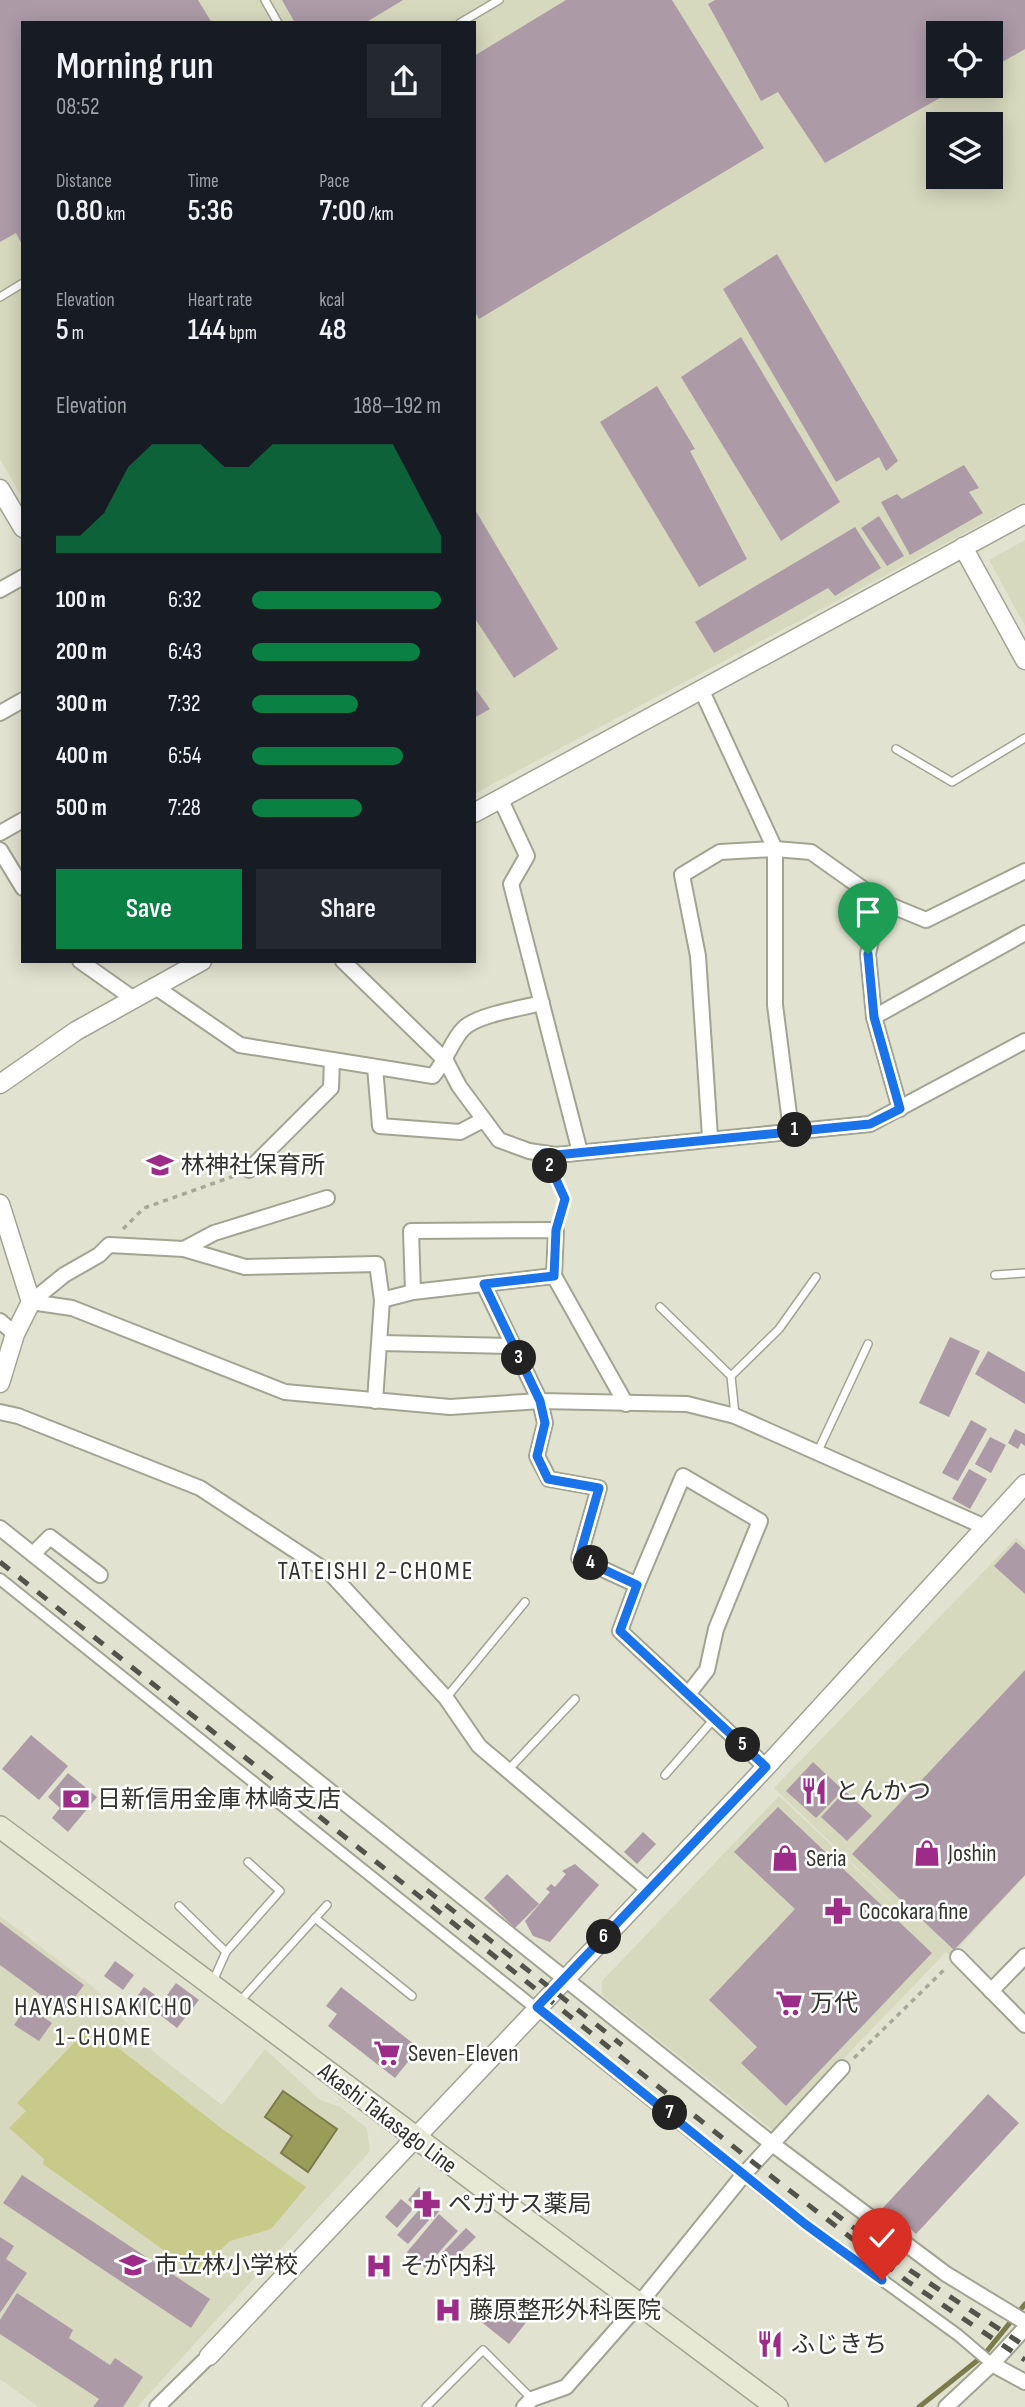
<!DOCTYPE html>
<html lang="en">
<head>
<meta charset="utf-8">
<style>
  :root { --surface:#171b24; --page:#242831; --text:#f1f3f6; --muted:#9ea1a6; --accent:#0b8043 }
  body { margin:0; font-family:"Sofia Sans Condensed","Noto Sans JP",sans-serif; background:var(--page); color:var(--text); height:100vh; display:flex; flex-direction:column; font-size:26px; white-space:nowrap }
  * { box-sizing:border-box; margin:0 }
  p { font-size:23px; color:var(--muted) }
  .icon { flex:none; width:38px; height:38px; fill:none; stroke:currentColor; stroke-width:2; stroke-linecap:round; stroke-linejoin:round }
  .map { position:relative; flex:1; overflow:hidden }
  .sheet { position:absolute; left:21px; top:21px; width:455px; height:942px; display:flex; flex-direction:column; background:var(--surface); border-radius:0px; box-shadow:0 4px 18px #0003 }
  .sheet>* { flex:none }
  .buttons { position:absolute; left:926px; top:21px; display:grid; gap:14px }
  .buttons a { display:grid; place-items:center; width:77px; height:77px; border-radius:0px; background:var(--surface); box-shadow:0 4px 18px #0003; font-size:35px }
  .pin { position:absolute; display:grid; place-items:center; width:60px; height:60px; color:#fff; margin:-72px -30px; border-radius:50% 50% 50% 0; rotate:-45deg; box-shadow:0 0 7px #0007 }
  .pin .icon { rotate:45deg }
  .km { position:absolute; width:35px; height:35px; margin:-18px; border-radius:50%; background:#222; color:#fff; font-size:19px; line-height:35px; text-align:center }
  .round { display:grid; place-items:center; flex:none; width:74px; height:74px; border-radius:0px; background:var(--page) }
  .overview { display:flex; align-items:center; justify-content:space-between; height:119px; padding:0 35px }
  h1 { font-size:38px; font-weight:600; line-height:52px }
  .stats { display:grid; grid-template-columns:repeat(3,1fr); gap:10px; height:119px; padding:7px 35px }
  .stats div { display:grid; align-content:center }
  .stats b { font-size:30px; font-weight:600 }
  .stats small { font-size:19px; font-weight:400 }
  .stats p { font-size:19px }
  .chart { height:196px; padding:14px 35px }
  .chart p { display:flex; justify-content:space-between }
  .chart svg { width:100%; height:126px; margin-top:7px; fill:var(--accent); opacity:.7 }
  .action { display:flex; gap:14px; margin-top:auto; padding:14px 35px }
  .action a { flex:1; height:80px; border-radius:0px; background:var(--accent); color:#fff; font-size:28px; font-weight:600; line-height:80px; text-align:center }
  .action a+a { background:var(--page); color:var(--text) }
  ul { padding:0 35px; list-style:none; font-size:23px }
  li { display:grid; grid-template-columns:112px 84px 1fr; align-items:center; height:52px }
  li i { height:18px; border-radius:9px; background:var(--accent) }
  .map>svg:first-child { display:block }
  .built { fill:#d7d9be; fill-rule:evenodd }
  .green { fill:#c7ca88 }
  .water { fill:#9a9c5a; stroke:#7b7c4c; stroke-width:2 }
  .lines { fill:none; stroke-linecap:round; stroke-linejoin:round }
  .stream { stroke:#7b7c4c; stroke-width:5 }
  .building { fill:#ac9ba7 }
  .service-casing { stroke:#a2a492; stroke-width:10 }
  .pedestrian-casing { stroke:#a2a492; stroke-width:14 }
  .minor-casing { stroke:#a2a492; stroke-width:18 }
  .tertiary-casing { stroke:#a2a492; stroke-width:21 }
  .secondary-casing { stroke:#a2a492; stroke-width:24 }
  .path { stroke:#a7a899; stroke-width:3.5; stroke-dasharray:5 5; stroke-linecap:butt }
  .service { stroke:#fff; stroke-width:7 }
  .pedestrian { stroke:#fff; stroke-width:10 }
  .minor { stroke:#fff; stroke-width:14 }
  .tertiary { stroke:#fff; stroke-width:18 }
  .secondary { stroke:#e8e9d4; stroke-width:21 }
  .rail { stroke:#52534a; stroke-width:5; stroke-dasharray:12 12; stroke-linecap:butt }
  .route-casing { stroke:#fff; stroke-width:14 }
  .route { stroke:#1a73e8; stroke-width:9 }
  .labels { text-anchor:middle; stroke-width:5; stroke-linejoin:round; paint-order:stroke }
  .poi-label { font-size:24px; fill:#32332c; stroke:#fff; text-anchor:start }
  .street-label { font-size:24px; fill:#32332c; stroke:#fff }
  .neighbourhood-label { font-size:26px; letter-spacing:2px; fill:#32332c; stroke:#fff }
</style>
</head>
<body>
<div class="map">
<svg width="1025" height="2407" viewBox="0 0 1025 2407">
  <rect width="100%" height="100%" fill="#e1e2cf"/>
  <g class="built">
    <path d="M0 0H1025V501L474 794V23H23V499L0 459ZM938 33H990V86H938ZM938 124H990V177H938Z"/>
    <path d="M1025 540V626L989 560Z"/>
    <path d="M1016 1538 1025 1545V1876L951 1956 946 1952 774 2131 602 1995V1981L779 1796 918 1926 774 1788Z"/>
    <path d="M0 1916 92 1986 156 2054 222 2105 265 2049 320 2100 340 2107 367 2128 370 2151 137 2407H39L0 2379Z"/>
  </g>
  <path class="green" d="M90 2026 221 2128 306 2187 271 2229 230 2241 196 2273 43 2164 44 2159 9 2128 26 2111 17 2103Z"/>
  <path class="water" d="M283 2091 337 2129 308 2172 281 2153 292 2136 265 2117Z"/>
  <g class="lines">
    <path class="stream" d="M919 2407 983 2356 1025 2304"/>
  </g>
  <g class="building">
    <path d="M0 0H198L212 23H23V246L16 233 0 242Z"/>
    <path d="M282 0H403L365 23H295Z"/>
    <path d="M566 0H672L764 148 479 319 474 310V56Z"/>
    <path d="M715 0H1025V49L990 69V33H938V86H961L825 163 778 92 761 101 708 4Z"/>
    <path d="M777 254 898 461 886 471 879 457 836 482 723 289Z"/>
    <path d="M741 337 840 502 781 541 681 377Z"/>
    <path d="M657 386 695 449 690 451 747 559 699 587 600 422Z"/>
    <path d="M964 465 979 488 969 492 983 513 910 555 881 502 897 494 902 499Z"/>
    <path d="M474 508 558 649 514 678 474 617Z"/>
    <path d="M879 516 904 556 887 566 861 528Z"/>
    <path d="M855 527 881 568 835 596 828 588 714 653 695 622Z"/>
    <path d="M474 687 490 709 474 718Z"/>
    <path d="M950 1337 980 1351 949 1417 919 1403Z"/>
    <path d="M988 1351 1025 1372V1404L975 1374Z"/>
    <path d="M971 1420 987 1429 958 1481 942 1473Z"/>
    <path d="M1015 1429 1025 1434V1446L1021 1443 1018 1449 1008 1443Z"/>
    <path d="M990 1437 1006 1445 991 1473 975 1464Z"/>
    <path d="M969 1469 987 1479 970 1509 952 1499Z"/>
    <path d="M1016 1542 1025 1550V1594L994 1566Z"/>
    <path d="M1025 1670V1875L954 1950 852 1854Z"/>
    <path d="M31 1735 68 1766 39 1800 2 1769Z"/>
    <path d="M813 1762 843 1790 816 1818 786 1791Z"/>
    <path d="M68 1773 97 1797 68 1832 52 1818 60 1808 48 1797Z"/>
    <path d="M845 1791 872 1816 847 1841 821 1817Z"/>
    <path d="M778 1807 932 1953 786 2106 741 2063 757 2047 709 2000 795 1909 734 1852Z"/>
    <path d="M643 1832 656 1844 637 1864 624 1852Z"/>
    <path d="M575 1864 599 1885 550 1942 533 1936 525 1921 550 1892 546 1889 551 1884 555 1887 566 1874 562 1871Z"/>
    <path d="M507 1874 539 1904 515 1928 484 1898Z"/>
    <path d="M0 1922 84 1985 64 2012 0 1965Z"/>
    <path d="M115 1961 134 1975 123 1990 104 1976Z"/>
    <path d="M176 1983 199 2000 177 2028 155 2011Z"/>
    <path d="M144 1987 155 1995 140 2015 129 2007Z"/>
    <path d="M341 1987 419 2048 395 2078 328 2026 337 2014 326 2006Z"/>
    <path d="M27 2006 52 2023 39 2041 14 2025Z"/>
    <path d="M988 2094 1019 2123 916 2234 893 2213 890 2217 881 2210Z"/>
    <path d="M22 2175 210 2299 191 2328 3 2203Z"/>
    <path d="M419 2187 442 2208 432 2220 408 2200Z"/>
    <path d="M401 2199 413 2209 397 2228 385 2217Z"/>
    <path d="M419 2210 429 2220 408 2244 397 2235Z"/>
    <path d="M439 2214 458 2231 425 2268 407 2252Z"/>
    <path d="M466 2228 476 2237 450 2263 441 2254Z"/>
    <path d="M0 2237 14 2246 6 2259 27 2273 0 2313Z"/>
    <path d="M17 2293 73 2330 69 2338 110 2365 115 2358 143 2377 123 2407H93L99 2399 0 2334V2320Z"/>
    <path d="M498 2297 528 2320 509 2344 479 2320Z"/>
  </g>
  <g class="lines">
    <defs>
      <g id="service">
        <path d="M265 0 278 23"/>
        <path d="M460 23 499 0"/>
        <path d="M0 297 23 283"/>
        <path d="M896 749 952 782 1025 738"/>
        <path d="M995 1275 1025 1273"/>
        <path d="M660 1307 731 1376 735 1415"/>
        <path d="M731 1376 779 1329 816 1277"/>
        <path d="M818 1451 868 1344"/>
        <path d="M446 1698 525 1602"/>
        <path d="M508 1770 575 1699"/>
        <path d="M665 1775 714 1719"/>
        <path d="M179 1906 226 1952"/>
        <path d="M315 1918 412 1996"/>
        <path d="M213 1981 226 1952 280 1891 248 1862"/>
        <path d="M240 2001 327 1905"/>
        <path d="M426 2407 483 2350 532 2399"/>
      </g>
      <path id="pedestrian" d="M0 1579 805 2224 958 2335 992 2364"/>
      <g id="minor">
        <path d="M0 590 23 577"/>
        <path d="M701 689 775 849V1005L791 1130"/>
        <path d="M0 713 23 700"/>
        <path d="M500 798 527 856 511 884 580 1152"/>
        <path d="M0 833 23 820"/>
        <path d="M0 850 23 888"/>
        <path d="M880 901 868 954 874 1017 900 1109"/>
        <path d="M80 961 131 997"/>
        <path d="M343 961 446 1061 459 1086 499 1140 529 1151 556 1155 870 1124 1025 1041"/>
        <path d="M154 986 240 1045 433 1076C445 1062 453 1039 463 1029 476 1015 522 1008 542 1003"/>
        <path d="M874 1017 1025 933"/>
        <path d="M375 1067 380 1126 460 1132 483 1120"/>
        <path d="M710 1137 698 956 682 875 720 852 775 849 811 852 880 901 926 920 1025 871"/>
        <path d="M249 1170 331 1088 332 1060"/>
        <path d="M184 1249 245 1267 377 1264 382 1300"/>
        <path d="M484 1285 540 1401 545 1423 537 1456 549 1479 599 1488 579 1558 637 1585 620 1631 766 1767"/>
        <path d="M413 1292 411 1231 556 1230 554 1276"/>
        <path d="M31 1302 72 1308 285 1392 450 1407 540 1401 687 1404 735 1416 985 1527"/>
        <path d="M31 1302 64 1275 99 1255 109 1245 184 1249 214 1233 327 1198"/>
        <path d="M0 1321 15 1334"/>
        <path d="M381 1343 512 1346"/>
        <path d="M375 1401 382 1300 413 1292 554 1276 626 1404"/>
        <path d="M0 1412 18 1416 200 1488 331 1574 446 1698 479 1746 650 1891"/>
        <path d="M0 1528 771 2143 946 2274 1025 2322"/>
        <path d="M33 1554 50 1537 100 1575"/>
        <path d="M637 1585 683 1476 760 1521 716 1629 707 1670 689 1693"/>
        <path d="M958 1957 1025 2025"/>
        <path d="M991 1991 1025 1956"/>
        <path d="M992 2364 1025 2328"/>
        <path d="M157 2407 209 2356"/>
        <path d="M524 2407 532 2399 566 2387 639 2304 745 2173 842 2068"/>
        <path d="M946 2407 992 2364 1025 2382"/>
      </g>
      <g id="tertiary">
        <path d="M0 489 23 528"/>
        <path d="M963 547 1025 660"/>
        <path d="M474 813 1025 514"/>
        <path d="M0 1084 76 1031 202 961"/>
        <path d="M0 1204 31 1302 15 1334 0 1383"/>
        <path d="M209 2356 766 1767 1025 1484"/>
      </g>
      <path id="secondary" d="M0 1827 777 2407"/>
    </defs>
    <use href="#service" class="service-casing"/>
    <use href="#pedestrian" class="pedestrian-casing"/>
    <use href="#minor" class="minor-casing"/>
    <use href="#tertiary" class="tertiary-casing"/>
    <use href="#secondary" class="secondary-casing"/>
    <g class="path">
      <path d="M552 1170 565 1199 560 1218"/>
      <path d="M123 1229 144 1208 237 1175"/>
      <path d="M854 2058 946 1968"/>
    </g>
    <use href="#service" class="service"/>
    <use href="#pedestrian" class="pedestrian"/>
    <use href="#minor" class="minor"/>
    <use href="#tertiary" class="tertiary"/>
    <use href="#secondary" class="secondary"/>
    <g class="rail">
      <path d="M0 1562 754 2163 907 2281 1025 2360"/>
      <path d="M427 1890 622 2045"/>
      <path d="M833 2212 911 2271 1025 2346"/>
    </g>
  </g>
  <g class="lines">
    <defs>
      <path id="route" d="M868 954 874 1017 900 1109 870 1124 556 1155 544 1153 565 1199 556 1230 554 1276 484 1284 540 1401 545 1423 537 1456 548 1479 599 1488 579 1558 637 1585 620 1631 766 1767 537 2007 805 2224 882 2280"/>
    </defs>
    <use href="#route" class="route-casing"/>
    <use href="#route" class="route"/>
  </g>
  <defs>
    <symbol id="school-bare" viewBox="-9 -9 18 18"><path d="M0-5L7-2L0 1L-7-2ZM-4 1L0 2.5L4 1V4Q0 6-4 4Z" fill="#9d2c89" stroke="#fff" stroke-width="2.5" paint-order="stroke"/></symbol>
    <symbol id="restaurant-bare" viewBox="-9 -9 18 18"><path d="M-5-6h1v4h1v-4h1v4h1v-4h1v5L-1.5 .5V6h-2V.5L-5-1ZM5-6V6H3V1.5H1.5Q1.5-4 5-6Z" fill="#9d2c89" stroke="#fff" stroke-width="2.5" paint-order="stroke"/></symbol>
    <symbol id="bank-bare" viewBox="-9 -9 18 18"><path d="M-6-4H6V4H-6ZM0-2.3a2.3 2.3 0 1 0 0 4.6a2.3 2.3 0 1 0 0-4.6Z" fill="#9d2c89" stroke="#fff" stroke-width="2.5" paint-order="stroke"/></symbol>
    <symbol id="shop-bare" viewBox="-9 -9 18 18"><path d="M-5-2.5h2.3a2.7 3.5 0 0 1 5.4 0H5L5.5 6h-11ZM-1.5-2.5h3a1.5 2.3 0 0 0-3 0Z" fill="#9d2c89" stroke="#fff" stroke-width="2.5" paint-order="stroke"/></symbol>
    <symbol id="pharmacy-bare" viewBox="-9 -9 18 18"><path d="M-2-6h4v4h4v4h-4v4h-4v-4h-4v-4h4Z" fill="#9d2c89" stroke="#fff" stroke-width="2.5" paint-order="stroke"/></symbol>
    <symbol id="supermarket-bare" viewBox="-9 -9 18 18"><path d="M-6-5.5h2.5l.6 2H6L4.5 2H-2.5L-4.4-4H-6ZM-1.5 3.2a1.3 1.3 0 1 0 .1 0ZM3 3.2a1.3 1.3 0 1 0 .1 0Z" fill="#9d2c89" stroke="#fff" stroke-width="2.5" paint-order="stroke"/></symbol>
    <symbol id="hospital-bare" viewBox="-9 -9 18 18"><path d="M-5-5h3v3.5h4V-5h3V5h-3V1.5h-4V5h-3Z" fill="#9d2c89" stroke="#fff" stroke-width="2.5" paint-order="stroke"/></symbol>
  </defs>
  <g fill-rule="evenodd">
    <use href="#school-bare" x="141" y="1146" width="38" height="38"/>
    <use href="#restaurant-bare" x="795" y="1772" width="38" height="38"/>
    <use href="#bank-bare" x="57" y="1780" width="38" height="38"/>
    <use href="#shop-bare" x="908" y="1834" width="38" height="38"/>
    <use href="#shop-bare" x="766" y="1839" width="38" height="38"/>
    <use href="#pharmacy-bare" x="819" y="1892" width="38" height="38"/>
    <use href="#supermarket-bare" x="770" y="1984" width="38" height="38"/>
    <use href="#supermarket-bare" x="368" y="2034" width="38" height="38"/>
    <use href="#pharmacy-bare" x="408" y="2185" width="38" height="38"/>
    <use href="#school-bare" x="114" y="2246" width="38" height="38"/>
    <use href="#hospital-bare" x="360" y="2247" width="38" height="38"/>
    <use href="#hospital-bare" x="429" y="2291" width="38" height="38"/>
    <use href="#restaurant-bare" x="751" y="2325" width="38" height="38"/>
  </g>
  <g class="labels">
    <g class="poi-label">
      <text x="181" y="1173">林神社保育所</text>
      <text x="835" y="1799">とんかつ</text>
      <text x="97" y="1807">日新信用金庫 林崎支店</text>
      <text x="948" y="1861">Joshin</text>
      <text x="806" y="1866">Seria</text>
      <text x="859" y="1919">Cocokara fine</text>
      <text x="810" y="2011">万代</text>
      <text x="408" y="2061">Seven-Eleven</text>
      <text x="448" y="2212">ペガサス薬局</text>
      <text x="154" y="2273">市立林小学校</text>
      <text x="400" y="2274">そが内科</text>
      <text x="469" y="2318">藤原整形外科医院</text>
      <text x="791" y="2352">ふじきち</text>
    </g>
    <g class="street-label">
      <text transform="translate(388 2118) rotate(37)" y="8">Akashi Takasago Line</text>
    </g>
    <g class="neighbourhood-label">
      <text x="376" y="1579">TATEISHI 2-CHOME</text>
      <text x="104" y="2015">HAYASHISAKICHO<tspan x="104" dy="30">1-CHOME</tspan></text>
    </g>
  </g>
</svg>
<div class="buttons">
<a><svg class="icon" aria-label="locate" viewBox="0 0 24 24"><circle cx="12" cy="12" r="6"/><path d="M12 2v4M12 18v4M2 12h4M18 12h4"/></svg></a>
<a><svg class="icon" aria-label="layers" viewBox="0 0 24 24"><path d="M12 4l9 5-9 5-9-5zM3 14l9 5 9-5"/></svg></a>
</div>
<div class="pin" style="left:868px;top:954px;background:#1e9e55"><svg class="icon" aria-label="arrive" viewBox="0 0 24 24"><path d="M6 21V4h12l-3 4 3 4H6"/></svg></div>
<div class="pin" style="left:882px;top:2280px;background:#d93025"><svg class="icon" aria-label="check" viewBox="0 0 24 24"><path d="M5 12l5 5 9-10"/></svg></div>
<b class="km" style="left:795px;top:1130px">1</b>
<b class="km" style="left:550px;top:1166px">2</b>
<b class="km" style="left:519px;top:1358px">3</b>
<b class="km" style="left:591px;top:1563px">4</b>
<b class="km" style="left:743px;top:1745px">5</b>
<b class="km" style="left:604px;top:1937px">6</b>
<b class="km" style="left:670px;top:2113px">7</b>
<section class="sheet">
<div class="overview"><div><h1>Morning run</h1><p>08:52</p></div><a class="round"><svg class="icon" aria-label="share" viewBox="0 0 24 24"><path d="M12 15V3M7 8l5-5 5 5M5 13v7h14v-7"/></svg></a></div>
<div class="stats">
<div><p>Distance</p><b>0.80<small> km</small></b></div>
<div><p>Time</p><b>5:36</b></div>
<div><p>Pace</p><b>7:00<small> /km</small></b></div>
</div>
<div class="stats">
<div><p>Elevation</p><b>5<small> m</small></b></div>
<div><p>Heart rate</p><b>144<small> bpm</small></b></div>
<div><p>kcal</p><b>48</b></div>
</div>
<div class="chart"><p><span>Elevation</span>188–192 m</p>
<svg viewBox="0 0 160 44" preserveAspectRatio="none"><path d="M0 44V38L10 38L20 30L30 14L40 6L50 6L60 6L70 14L80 14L90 6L100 6L110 6L120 6L130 6L140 6L150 22L160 38V44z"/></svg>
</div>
<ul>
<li><b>100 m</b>6:32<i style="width:100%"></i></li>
<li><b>200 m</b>6:43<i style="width:89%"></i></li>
<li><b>300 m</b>7:32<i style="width:56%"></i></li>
<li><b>400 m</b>6:54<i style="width:80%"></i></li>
<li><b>500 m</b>7:28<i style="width:58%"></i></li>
</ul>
<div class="action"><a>Save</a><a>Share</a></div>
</section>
</div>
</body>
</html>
